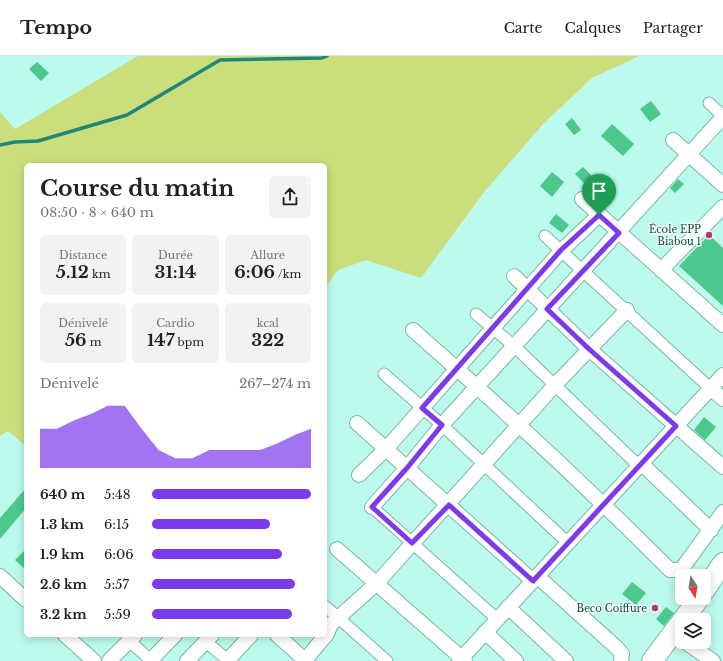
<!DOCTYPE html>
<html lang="fr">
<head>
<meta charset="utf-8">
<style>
  :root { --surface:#fff; --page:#f2f2f2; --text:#202124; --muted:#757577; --line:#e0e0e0; --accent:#7c3aed }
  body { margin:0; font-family:"Libre Baskerville",serif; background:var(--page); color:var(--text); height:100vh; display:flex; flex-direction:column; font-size:15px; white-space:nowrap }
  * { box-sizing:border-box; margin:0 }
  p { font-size:13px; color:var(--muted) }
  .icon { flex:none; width:22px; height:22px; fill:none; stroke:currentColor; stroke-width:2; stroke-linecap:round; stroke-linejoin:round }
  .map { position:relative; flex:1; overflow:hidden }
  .drawer { position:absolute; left:24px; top:107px; width:303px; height:474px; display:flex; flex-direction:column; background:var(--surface); border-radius:6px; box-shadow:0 2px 10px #0003 }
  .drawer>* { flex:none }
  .needle { width:26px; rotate:168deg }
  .tools { position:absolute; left:675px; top:513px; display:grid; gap:8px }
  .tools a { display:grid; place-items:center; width:36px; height:36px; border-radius:6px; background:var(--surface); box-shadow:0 2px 10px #0003; font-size:20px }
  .pin { position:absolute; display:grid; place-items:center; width:34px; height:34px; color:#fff; margin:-41px -17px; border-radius:50% 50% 50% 0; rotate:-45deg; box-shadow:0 0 4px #0007 }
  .pin .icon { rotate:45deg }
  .round { display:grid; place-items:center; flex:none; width:42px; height:42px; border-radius:6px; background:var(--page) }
  .overview { display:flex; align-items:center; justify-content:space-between; height:68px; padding:0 16px }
  h1 { font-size:22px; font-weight:700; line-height:30px }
  .stats { display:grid; grid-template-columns:repeat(3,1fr); gap:6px; height:68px; padding:4px 16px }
  .stats div { display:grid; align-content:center; border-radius:6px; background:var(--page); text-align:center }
  .stats b { font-size:17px; font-weight:700 }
  .stats small { font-size:11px; font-weight:400 }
  .stats p { font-size:11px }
  .chart { height:112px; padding:8px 16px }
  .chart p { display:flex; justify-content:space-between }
  .chart svg { width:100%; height:72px; margin-top:4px; fill:var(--accent); opacity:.7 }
  ul { padding:0 16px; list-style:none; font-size:13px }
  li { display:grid; grid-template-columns:64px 48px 1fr; align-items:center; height:30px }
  li i { height:10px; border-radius:5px; background:var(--accent) }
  header { display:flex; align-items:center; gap:24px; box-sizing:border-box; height:56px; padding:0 20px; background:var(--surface); border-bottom:1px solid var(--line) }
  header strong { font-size:19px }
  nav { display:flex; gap:22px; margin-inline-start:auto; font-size:14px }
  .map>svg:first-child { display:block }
  .green { fill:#cadf7c }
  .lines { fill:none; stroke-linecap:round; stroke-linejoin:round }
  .stream { stroke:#208776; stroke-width:3.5 }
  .building { fill:#4cc88c }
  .pedestrian-casing { stroke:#7ab7a9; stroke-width:13 }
  .minor-casing { stroke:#7ab7a9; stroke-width:16 }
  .secondary-casing { stroke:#7ab7a9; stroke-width:22 }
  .pedestrian { stroke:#fff; stroke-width:11 }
  .minor { stroke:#fff; stroke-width:14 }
  .secondary { stroke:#fff; stroke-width:20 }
  .route-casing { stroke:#fff; stroke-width:8 }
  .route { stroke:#7c3aed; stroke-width:5 }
  .poi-dot { fill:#bc336e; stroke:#e6fff9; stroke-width:1.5 }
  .labels { text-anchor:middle; stroke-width:3; stroke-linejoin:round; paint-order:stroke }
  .poi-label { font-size:10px; fill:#28423c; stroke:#e6fff9; text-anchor:end }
</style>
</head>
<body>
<header>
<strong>Tempo</strong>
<nav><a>Carte</a><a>Calques</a><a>Partager</a></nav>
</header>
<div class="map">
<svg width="723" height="605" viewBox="0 0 723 605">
  <rect width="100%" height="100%" fill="#bbfaec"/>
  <path class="green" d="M138 0H639L592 22 544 67 484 136 421 222 366 204 338 214 325 232V109H26V390L8 375 0 380V56L15 73Z"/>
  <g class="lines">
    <path class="stream" d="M0 89 15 86 38 85 127 59 220 4 322 2 327 0"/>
  </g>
  <g class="building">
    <path d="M37 6 49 17 41 25 29 13Z"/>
    <path d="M651 45 661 58 650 66 640 53Z"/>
    <path d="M572 62 581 74 574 79 565 68Z"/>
    <path d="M612 68 634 88 623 100 601 80Z"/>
    <path d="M583 111 592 120 584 127 575 118Z"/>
    <path d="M552 116 564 126 552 141 540 130Z"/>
    <path d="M678 123 684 128 675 137 670 132Z"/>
    <path d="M556 158 569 169 562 177 549 167Z"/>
    <path d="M709 179 723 192V250L679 210Z"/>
    <path d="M704 361 716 371 705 384 694 374Z"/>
    <path d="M26 432V452L0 483V462Z"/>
    <path d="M26 493V514L15 504Z"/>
    <path d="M632 526 646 537 636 549 622 538Z"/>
    <path d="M666 551 674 557 664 570 656 563Z"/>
  </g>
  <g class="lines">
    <defs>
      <g id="pedestrian">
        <path d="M709 47 723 60"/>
        <path d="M545 180 710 332"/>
        <path d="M476 258 514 290 639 410"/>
        <path d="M384 318 442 369 568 487"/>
        <path d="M372 451 497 563"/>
        <path d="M325 550 387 605"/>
        <path d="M129 585 152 605"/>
        <path d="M206 586 229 605"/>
      </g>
      <g id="minor">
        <path d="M673 84 723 129"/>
        <path d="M582 143 723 269"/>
        <path d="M661 214 723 151"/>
        <path d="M514 220 589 293 723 411"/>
        <path d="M413 274C501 351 587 431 670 514H681L723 456"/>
        <path d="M710 332 723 343"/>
        <path d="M357 367 533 525"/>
        <path d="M641 407 711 474"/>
        <path d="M359 419 386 393 561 195 599 159"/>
        <path d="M372 451 407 412 442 369 723 61"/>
        <path d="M337 493 465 605"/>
        <path d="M0 520 26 544"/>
        <path d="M537 520 617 592 622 598 621 605"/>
        <path d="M508 551 566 605"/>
        <path d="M485 576 516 605"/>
        <path d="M65 579 94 605"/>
        <path d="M277 579 306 605"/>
        <path d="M685 586 713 605"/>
        <path d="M305 604 327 578 331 568 376 528 554 330 627 254"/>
        <path d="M109 605 135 579"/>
        <path d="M150 605 175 579"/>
        <path d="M187 605 212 579"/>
        <path d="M227 605 251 579"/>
        <path d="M459 605 723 319"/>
      </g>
      <g id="secondary">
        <path d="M704 535 723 507"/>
        <path d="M683 564 699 542"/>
        <path d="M652 605 682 565"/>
      </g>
    </defs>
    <use href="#pedestrian" class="pedestrian-casing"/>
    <use href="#minor" class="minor-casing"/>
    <use href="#secondary" class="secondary-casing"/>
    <use href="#pedestrian" class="pedestrian"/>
    <use href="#minor" class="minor"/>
    <use href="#secondary" class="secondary"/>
  </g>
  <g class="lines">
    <defs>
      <path id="route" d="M599 159 619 177 547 253 589 293 676 370 533 525 449 449 412 487 372 451 407 412 442 369 422 352 561 194Z"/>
    </defs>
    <use href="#route" class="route-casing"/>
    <use href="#route" class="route"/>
  </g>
  <g class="poi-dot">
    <circle cx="709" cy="179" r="4"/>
    <circle cx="655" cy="552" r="4"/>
  </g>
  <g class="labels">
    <g class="poi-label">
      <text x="701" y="177">École EPP<tspan x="701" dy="12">Biabou 1</tspan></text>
      <text x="647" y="556">Beco Coiffure</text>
    </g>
  </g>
</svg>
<div class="tools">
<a><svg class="needle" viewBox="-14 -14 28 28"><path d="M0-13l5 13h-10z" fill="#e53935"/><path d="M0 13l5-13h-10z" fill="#757577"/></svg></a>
<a><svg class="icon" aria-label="layers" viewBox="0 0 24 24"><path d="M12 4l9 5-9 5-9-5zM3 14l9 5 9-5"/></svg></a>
</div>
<div class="pin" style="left:599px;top:159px;background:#1e9e55"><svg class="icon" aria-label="arrive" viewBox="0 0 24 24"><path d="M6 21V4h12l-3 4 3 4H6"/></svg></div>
<section class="drawer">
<div class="overview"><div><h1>Course du matin</h1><p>08:50 · 8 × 640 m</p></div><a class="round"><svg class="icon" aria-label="share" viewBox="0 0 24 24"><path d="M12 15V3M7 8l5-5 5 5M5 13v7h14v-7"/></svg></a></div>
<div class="stats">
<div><p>Distance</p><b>5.12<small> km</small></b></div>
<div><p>Durée</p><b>31:14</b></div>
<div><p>Allure</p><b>6:06<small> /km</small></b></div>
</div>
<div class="stats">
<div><p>Dénivelé</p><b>56<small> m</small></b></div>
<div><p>Cardio</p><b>147<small> bpm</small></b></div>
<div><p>kcal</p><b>322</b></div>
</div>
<div class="chart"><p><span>Dénivelé</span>267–274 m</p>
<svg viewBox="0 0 160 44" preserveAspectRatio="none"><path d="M0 44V20L10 20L20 15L30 11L40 6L50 6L60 20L70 33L80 38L90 38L100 33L110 33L120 33L130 33L140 29L150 24L160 20V44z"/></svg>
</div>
<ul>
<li><b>640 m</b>5:48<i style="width:100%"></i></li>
<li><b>1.3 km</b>6:15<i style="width:74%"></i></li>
<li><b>1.9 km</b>6:06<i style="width:82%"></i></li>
<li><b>2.6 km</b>5:57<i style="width:90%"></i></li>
<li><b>3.2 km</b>5:59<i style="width:88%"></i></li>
</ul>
</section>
</div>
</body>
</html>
